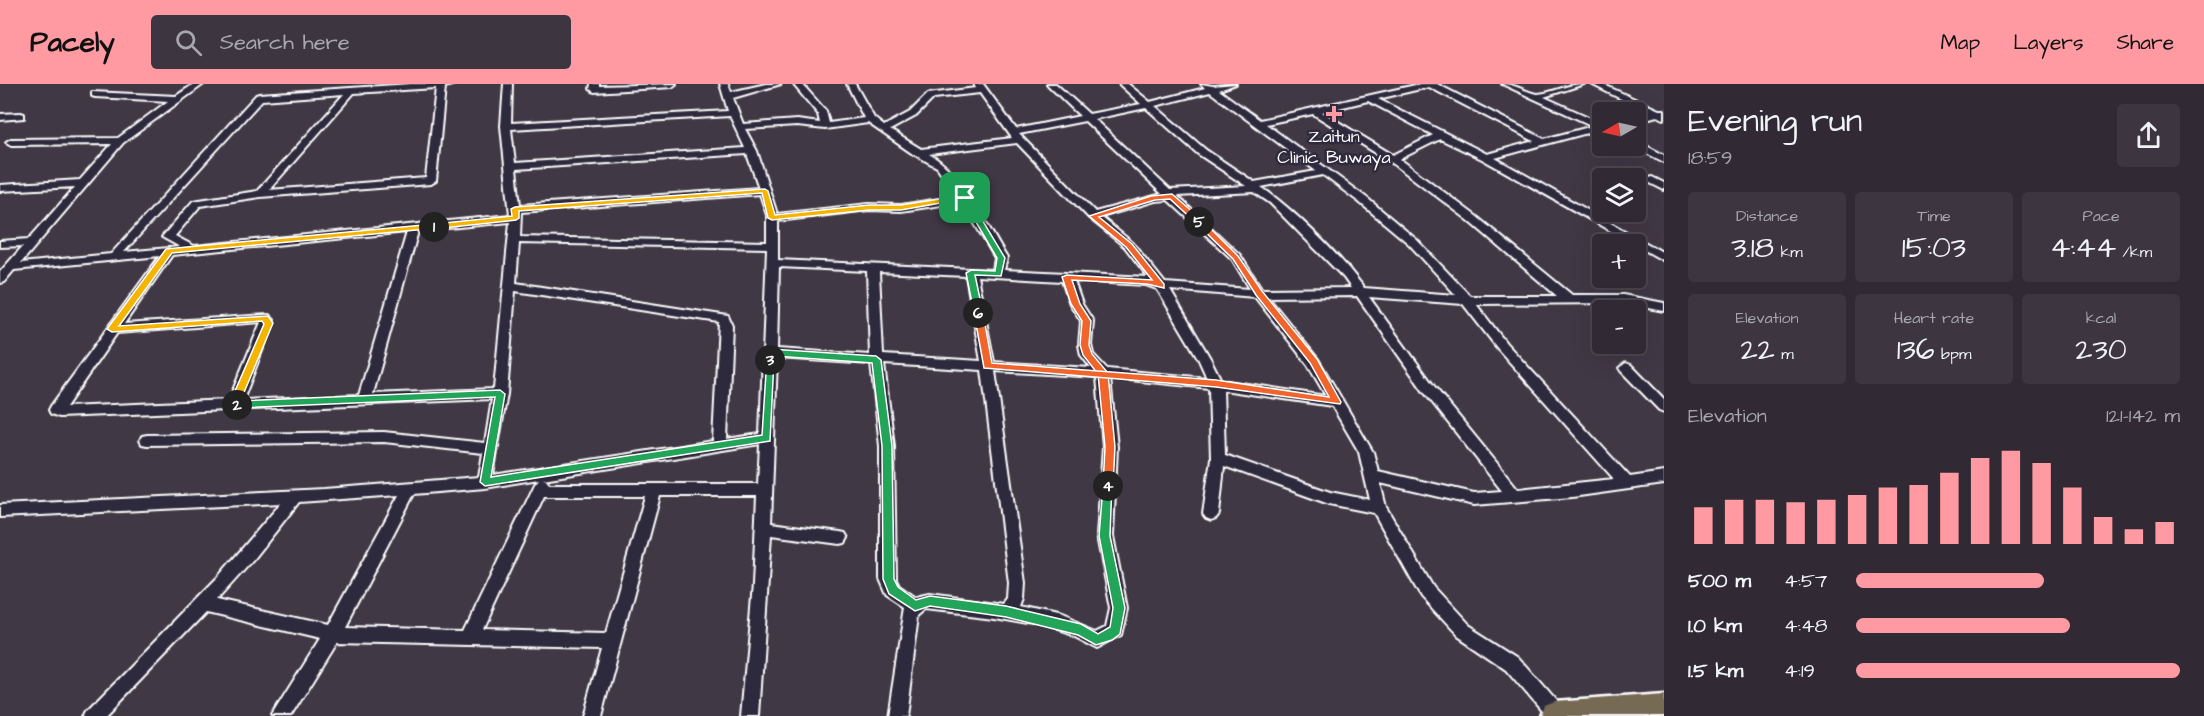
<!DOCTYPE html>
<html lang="en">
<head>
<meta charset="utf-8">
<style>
  :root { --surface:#312a34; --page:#3d3640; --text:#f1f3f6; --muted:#a8a7ac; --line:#4c464f; --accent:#ff9aa2 }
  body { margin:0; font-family:"Architects Daughter",sans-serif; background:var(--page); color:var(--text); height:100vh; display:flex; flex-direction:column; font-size:22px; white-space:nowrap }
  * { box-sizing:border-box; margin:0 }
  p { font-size:20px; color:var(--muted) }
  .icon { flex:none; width:33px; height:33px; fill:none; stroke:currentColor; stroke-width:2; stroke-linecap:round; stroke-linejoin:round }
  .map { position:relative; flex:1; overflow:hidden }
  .details { display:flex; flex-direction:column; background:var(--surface); width:540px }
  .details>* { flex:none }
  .needle { width:39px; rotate:261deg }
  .buttons { position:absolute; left:1592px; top:18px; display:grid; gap:12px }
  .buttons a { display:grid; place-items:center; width:54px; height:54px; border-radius:6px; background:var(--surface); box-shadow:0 6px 24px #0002,0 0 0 2px var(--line); font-size:30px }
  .pin { position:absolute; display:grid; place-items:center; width:51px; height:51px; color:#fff; margin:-26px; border-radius:12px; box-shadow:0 3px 9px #0006 }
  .km { position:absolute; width:30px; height:30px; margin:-15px; border-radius:50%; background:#222; color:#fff; font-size:16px; line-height:30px; text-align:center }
  .round { display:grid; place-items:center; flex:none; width:63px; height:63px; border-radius:6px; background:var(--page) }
  .head { display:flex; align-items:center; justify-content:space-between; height:102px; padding:0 24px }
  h1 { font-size:33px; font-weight:600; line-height:45px }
  .metrics { display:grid; grid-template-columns:repeat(3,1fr); gap:9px; height:102px; padding:6px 24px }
  .metrics div { display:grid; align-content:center; border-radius:6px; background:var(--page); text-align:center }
  .metrics b { font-size:30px; font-weight:600 }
  .metrics small { font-size:16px; font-weight:400 }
  .metrics p { font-size:16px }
  .chart { height:168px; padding:12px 24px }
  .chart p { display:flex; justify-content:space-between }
  .chart svg { width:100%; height:108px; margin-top:6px; stroke:var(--accent); stroke-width:6 }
  ul { padding:0 24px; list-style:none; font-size:20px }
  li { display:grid; grid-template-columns:96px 72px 1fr; align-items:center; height:45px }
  li i { height:15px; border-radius:8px; background:var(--accent) }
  header { display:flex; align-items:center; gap:36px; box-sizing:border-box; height:84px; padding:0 30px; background:var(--accent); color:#111 }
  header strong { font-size:28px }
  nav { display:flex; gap:33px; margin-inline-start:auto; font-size:21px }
  .search { width:420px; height:54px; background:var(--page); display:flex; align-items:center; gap:15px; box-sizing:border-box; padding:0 21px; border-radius:6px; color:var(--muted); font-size:22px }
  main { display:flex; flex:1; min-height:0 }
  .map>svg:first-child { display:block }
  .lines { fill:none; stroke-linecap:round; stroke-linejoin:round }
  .minor-casing { stroke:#fff; stroke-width:4 }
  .highway-casing { stroke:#fff; stroke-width:5 }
  .minor { fill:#2f2a3d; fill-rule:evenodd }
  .highway { fill:#766a55; fill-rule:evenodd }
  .split-1 { fill:#f5b400; stroke:#fff; stroke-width:1.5 }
  .split-2 { fill:#f5b400; stroke:#fff; stroke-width:1.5 }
  .split-3 { fill:#22a559; stroke:#fff; stroke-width:1.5 }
  .split-4 { fill:#22a559; stroke:#fff; stroke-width:1.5 }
  .split-5 { fill:#f0652b; stroke:#fff; stroke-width:1.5 }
  .split-6 { fill:#f0652b; stroke:#fff; stroke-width:1.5 }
  .split-7 { fill:#22a559; stroke:#fff; stroke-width:1.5 }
  .poi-dot { fill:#ff9aa2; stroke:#2f2a3d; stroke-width:2 }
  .labels { text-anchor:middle; stroke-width:5; stroke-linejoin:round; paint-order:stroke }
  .far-poi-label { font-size:18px; fill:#fff; stroke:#2f2a3d }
</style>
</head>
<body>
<header>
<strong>Pacely</strong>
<div class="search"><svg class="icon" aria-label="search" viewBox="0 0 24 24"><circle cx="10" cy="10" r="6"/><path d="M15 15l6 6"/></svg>Search here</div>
<nav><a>Map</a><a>Layers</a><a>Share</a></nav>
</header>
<main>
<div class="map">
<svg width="1664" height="632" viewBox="0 0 1664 632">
  <rect width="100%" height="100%" fill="#413845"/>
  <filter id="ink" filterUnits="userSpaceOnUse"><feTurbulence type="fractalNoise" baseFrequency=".0167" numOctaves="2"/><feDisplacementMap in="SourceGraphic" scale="12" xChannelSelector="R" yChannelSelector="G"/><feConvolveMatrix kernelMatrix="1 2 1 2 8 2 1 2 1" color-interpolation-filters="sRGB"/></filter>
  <g filter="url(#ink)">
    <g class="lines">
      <defs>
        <g id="minor">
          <path d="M194 0H204L123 59 21 179 111 170 256 11 259 10 411 0H455L445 3 436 97 431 100 260 113 200 122 175 152 194 162 510 131 501 42 504 0H512L511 39 728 27 720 0H728L731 8 766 0H781L733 14 743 40 797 36 820 39 818 30 793 0H802L826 27 829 39 864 34 847 0H855L874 34 884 42 910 28 928 10 976 4 974 0H983L1016 45 1080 32 1047 0H1056L1089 30 1141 20 1119 0H1128L1150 18 1205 4 1201 0 1213 2 1236 0 1219 6 1260 36 1420 0H1437L1544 55 1593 42 1502 0C1516 0 1529 10 1538 10 1553 9 1566 0 1584 0L1544 13 1602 39V45L1495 74 1664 169V177L1482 75 1440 55 1400 75 1476 132 1572 211H1623L1664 219V227L1623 219 1476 220 1506 259 1630 393 1664 388V400L1572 413 1474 421 1380 399 1386 423 1433 503 1468 541 1518 573 1564 626 1567 632H1546L1506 585 1456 551 1421 513 1374 429 1329 420 1224 382 1219 430 1216 434 1211 436 1206 434 1203 430 1211 374 1209 304 1110 294 1117 363 1113 452 1127 524 1121 551 1097 564 1074 552 1039 541 994 533 926 525 919 531 906 632H888L905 523 887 511 880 495V362L871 280 777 274 771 439 840 448 845 449 848 454 845 459 840 460 771 451 759 632H741L753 501 757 412H660L601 632H583L602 564 337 558 291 632H272L320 555 206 528 106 632H85L88 626 218 493 281 419 0 433V421L324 405 479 393 483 369 384 358 147 361 142 360 140 356 142 352 147 351 384 348 485 359 492 315 59 333 51 330 49 326 51 322 160 172 14 186 4 198 0 199V188L23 162 0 163V157L29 155 75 103 0 107V101L80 96 112 60 11 61 6 58 11 55 118 54 168 17 95 13 92 12V8L176 12ZM1429 3 1534 57 1487 70 1378 15ZM436 4 426 94 269 106 354 9ZM1210 8 1316 87 1254 98 1206 66 1155 22ZM980 9 1012 54 921 65 890 46 916 32 934 14ZM344 10 257 107 193 117 162 153 180 163 124 168 262 16ZM1368 17 1433 51 1393 71 1322 28ZM1146 24 1198 70 1246 102 1170 106 1094 35ZM1313 30 1395 81 1468 136 1557 212H1470L1417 156 1367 114 1266 40ZM730 32 745 64 515 79 511 45ZM1085 37 1162 110 1095 128 1019 50ZM868 39 913 70 937 83 958 112 901 121 869 120 777 130 757 67 745 45 797 42 825 45ZM1017 59 1089 134 1125 163 1148 193 1004 186 1007 174C985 139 965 91 929 70ZM747 70 759 104 520 121 516 85ZM1323 91 1359 118 1409 160 1456 211 1364 204C1341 172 1293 125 1261 103ZM1254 108 1270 119 1344 194 1351 204 1262 205 1240 171 1177 112ZM760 110 767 131V158L520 153 521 128ZM1168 116 1232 175 1250 205 1165 199 1133 159 1101 133 1155 117ZM962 118 995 174 993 186 778 176V137L869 126 901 127ZM510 138 494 305 373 310 418 147ZM407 148 359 311 243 316 274 236 269 231 124 240 172 171ZM519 159 767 164 760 350 727 355 732 241 728 232 516 199ZM779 183 867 187 870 271 777 265ZM879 188 966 192 981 277 883 271ZM977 192 1062 197 1070 220 1081 237 1079 261 1081 271 1091 284 994 278ZM1074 197 1146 201 1157 205 1198 274 1207 294 1107 285 1093 270 1091 261 1093 237 1082 220ZM1170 206 1255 213 1308 281 1326 312 1221 296 1210 274ZM515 207 719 238 713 357 493 391 507 310ZM1357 212 1424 308 1502 407 1474 409 1378 387 1373 368 1318 275 1268 213ZM1369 213 1463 220 1498 265 1614 395 1518 405 1434 302ZM261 238 229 316 66 323 117 249ZM884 280 982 286 1009 499 1008 515 1004 520 930 510 916 513 899 501 896 495 894 362ZM995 287 1097 293 1103 363 1097 452 1111 524 1107 542 1097 547 1060 532 1021 523 1024 515 1025 499ZM1223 306 1332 322 1359 368 1370 416 1330 408 1225 371ZM760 360 758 400H549L547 396 543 395ZM539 395 535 400 465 546 345 543 414 410 485 404ZM399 411 328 541 217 516 254 475 299 418ZM544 412H645L606 549 482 546Z"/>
          <path d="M591 0H599V2L676 0 672 3 594 8 590 5Z"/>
          <path d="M1591 0H1602L1659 26H1664V35L1657 32 1635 38V32L1649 29Z"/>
          <path d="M21 29 24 30V34L0 36V30Z"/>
          <path d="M1635 56 1664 71V78L1632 62H1635Z"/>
          <path d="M1652 93 1664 99V106L1648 98V94Z"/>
          <path d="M1626 279 1631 281 1664 315V328L1659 326 1621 287 1619 284Z"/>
        </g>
        <path id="highway" d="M1664 610V632H1540L1544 622 1554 618Z"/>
      </defs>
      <use href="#minor" class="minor-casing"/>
      <use href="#highway" class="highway-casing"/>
      <use href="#minor" class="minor"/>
      <use href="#highway" class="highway"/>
    </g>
  </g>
  <path class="split-1" d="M765 105 768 107 775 131 869 121H901L965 111 969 114 901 126H869L772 136 768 134 762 109 519 127V134L516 136 434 145 430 143 434 140 512 132 511 125 515 123Z"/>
  <path class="split-2" d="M434 140 437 141V144L172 169 119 242 268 232 273 239 240 318 241 323 234 324 229 321 264 240 262 237 112 248 107 245 166 165Z"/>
  <path class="split-3" d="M767 273H773L774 276 770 357 485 402 480 398 495 313 237 324 232 321 237 317 500 306 505 310 491 393 762 351Z"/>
  <path class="split-4" d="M770 265 876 272 881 276 892 362 894 495 898 503 916 516 930 512 1006 522 1081 540 1098 550 1110 543 1113 524 1099 452 1103 402 1108 398 1112 399 1110 452 1125 524 1120 550 1112 556 1096 561 1078 551 1006 533 930 522 915 527 889 510 883 495 882 362 872 279 775 272 773 278 770 279 765 276V269Z"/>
  <path class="split-5" d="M1172 110 1202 136V139H1196L1170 115 1155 116 1099 133 1132 160 1164 200V204L1147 200 1072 196 1080 220 1091 237 1089 261 1092 270 1108 289 1115 363 1113 402 1108 406 1103 402 1105 363 1098 290 1083 271 1080 261 1082 237 1071 220 1062 193 1067 191 1152 196 1126 163 1089 132 1151 112Z"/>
  <path class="split-6" d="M1196 136H1202L1238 172 1262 207 1317 275 1341 318 1340 320 1216 303 984 284 974 229 978 226 983 229 992 279 1216 296 1329 313 1310 279 1256 211 1233 175 1196 139Z"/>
  <path class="split-7" d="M965 111 969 114 1005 174 1001 192 975 191 983 229 978 232 974 229 966 189 971 186 995 187 997 174 962 114Z"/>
  <path class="poi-dot" d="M1331 21h6v6h6v6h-6v6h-6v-6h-6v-6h6z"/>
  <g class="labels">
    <g class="far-poi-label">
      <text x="1334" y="58">Zaitun<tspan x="1334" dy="21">Clinic Buwaya</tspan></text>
    </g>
  </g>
</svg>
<div class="buttons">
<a><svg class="needle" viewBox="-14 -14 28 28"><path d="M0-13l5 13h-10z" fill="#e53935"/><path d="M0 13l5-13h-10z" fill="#a8a7ac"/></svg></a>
<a><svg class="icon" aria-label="layers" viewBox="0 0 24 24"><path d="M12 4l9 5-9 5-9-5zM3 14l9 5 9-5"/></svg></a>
<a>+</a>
<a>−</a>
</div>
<div class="pin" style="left:965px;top:114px;background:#1e9e55"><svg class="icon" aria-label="arrive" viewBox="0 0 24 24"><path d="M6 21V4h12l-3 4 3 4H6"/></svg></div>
<b class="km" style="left:434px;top:143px">1</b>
<b class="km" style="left:237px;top:321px">2</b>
<b class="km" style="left:770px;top:276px">3</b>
<b class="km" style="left:1108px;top:402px">4</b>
<b class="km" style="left:1199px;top:138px">5</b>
<b class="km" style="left:978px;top:229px">6</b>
</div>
<section class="details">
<div class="head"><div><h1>Evening run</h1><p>18:59</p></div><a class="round"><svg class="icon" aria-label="share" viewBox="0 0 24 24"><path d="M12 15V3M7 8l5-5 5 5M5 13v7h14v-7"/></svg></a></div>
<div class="metrics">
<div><p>Distance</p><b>3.18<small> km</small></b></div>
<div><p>Time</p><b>15:03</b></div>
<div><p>Pace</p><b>4:44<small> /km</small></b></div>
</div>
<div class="metrics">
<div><p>Elevation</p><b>22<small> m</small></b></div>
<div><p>Heart rate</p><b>136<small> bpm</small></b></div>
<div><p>kcal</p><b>230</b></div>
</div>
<div class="chart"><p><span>Elevation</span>121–142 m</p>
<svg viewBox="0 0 160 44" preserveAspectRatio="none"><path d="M5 44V29M15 44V26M25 44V26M35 44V27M45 44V26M55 44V24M65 44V21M75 44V20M85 44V15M95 44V9M105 44V6M115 44V11M125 44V21M135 44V33M145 44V38M155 44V35"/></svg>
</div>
<ul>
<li><b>500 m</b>4:57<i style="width:58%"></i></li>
<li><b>1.0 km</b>4:48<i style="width:66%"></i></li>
<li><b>1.5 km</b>4:19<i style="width:100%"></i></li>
</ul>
</section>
</main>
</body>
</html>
